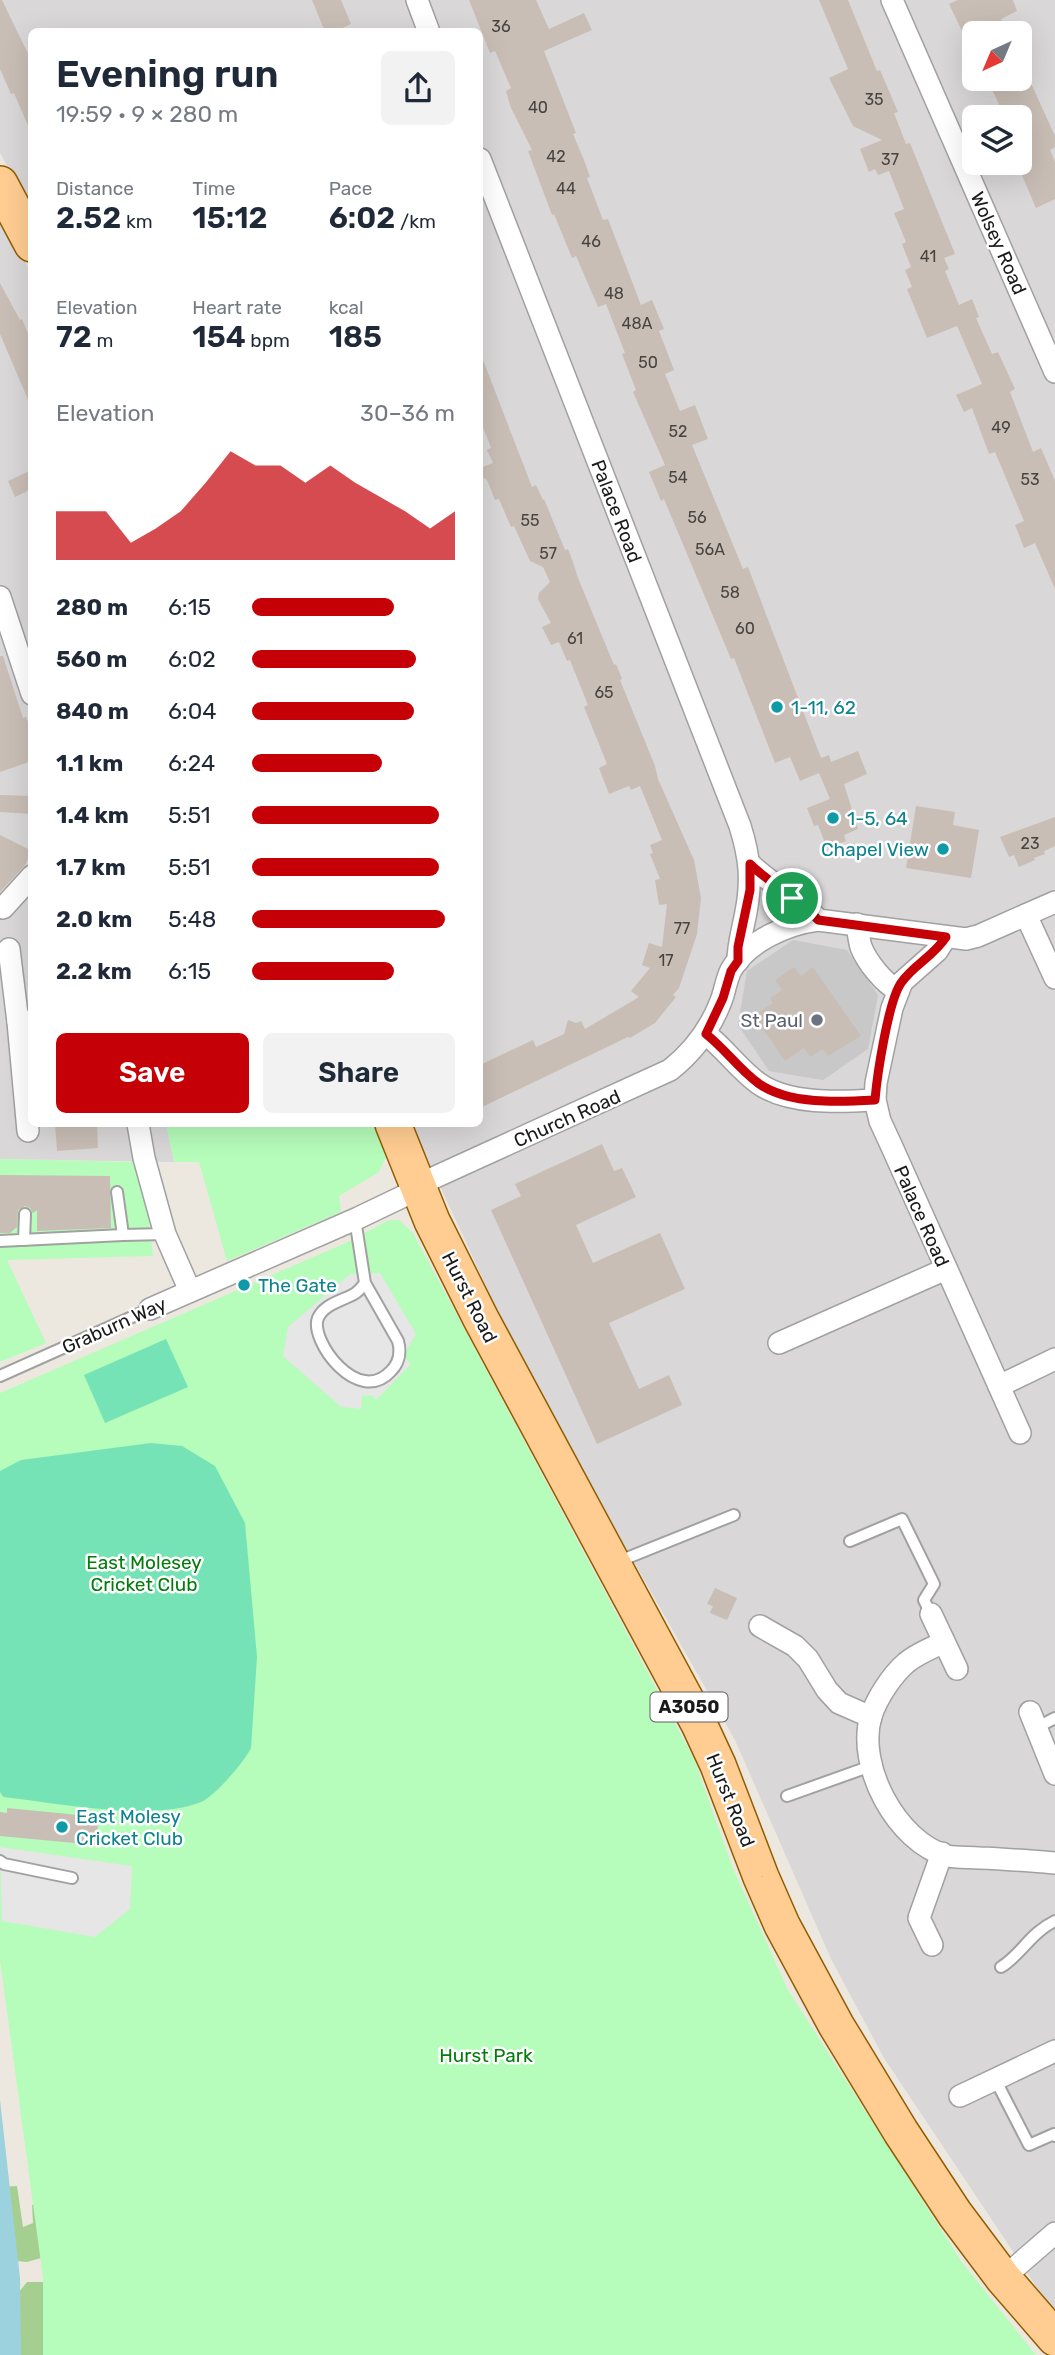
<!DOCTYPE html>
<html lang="en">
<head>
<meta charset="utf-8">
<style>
  :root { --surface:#fff; --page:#f2f2f3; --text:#1f2937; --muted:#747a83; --accent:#c50006 }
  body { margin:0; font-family:Rubik,sans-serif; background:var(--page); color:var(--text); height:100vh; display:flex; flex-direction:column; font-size:26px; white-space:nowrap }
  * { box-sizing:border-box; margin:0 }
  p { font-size:23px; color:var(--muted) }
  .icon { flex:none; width:38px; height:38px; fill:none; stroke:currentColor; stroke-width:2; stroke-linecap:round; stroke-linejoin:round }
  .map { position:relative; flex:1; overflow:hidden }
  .panel { position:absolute; left:28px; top:28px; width:455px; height:1099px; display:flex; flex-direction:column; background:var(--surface); border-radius:10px; box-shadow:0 7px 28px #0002 }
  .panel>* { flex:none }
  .needle { width:46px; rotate:224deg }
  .controls { position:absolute; left:962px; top:21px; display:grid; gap:14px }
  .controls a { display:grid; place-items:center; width:70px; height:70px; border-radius:10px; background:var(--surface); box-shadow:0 7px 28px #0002; font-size:35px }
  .pin { position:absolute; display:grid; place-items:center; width:60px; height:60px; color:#fff; margin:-30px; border:4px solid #fff; border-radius:50%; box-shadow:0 2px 7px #0007 }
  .round { display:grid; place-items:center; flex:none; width:74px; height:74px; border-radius:10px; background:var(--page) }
  .summary { display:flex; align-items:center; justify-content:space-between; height:119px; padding:0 28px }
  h1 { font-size:38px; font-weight:600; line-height:52px }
  .metrics { display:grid; grid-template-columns:repeat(3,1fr); gap:10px; height:119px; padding:7px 28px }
  .metrics div { display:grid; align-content:center }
  .metrics b { font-size:30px; font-weight:600 }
  .metrics small { font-size:19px; font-weight:400 }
  .metrics p { font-size:19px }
  .chart { height:196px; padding:14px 28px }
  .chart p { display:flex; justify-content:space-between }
  .chart svg { width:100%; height:126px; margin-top:7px; fill:var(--accent); opacity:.7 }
  .action { display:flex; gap:14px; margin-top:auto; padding:14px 28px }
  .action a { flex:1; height:80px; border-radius:10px; background:var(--accent); color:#fff; font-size:28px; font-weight:600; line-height:80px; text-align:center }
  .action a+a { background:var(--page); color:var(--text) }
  ul { padding:0 28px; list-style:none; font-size:23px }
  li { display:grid; grid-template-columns:112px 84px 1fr; align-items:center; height:52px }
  li i { height:18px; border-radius:9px; background:var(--accent) }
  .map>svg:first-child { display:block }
  .residential { fill:#d9d7d7; fill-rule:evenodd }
  .religious { fill:#c8c8c8 }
  .forest { fill:#a5cf90 }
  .park { fill:#b6fcba }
  .pitch { fill:#76e3b6 }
  .parking { fill:#e6e6e6 }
  .water { fill:#9cd1de }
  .building { fill:#c9beb5 }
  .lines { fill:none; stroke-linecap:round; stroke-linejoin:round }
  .lane-casing { stroke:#a1a1a1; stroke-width:14 }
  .street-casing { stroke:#a1a1a1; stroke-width:24 }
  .primary-casing { stroke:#915d00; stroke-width:38 }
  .lane { stroke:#fff; stroke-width:10 }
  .street { stroke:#fff; stroke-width:21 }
  .primary { stroke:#ffcd92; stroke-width:35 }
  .route-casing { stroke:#fff; stroke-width:14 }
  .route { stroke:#c50006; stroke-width:9 }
  .culture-dot { fill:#0f9aa8; stroke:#fff; stroke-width:2.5 }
  .worship-dot { fill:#6b7280; stroke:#fff; stroke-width:2.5 }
  .labels { text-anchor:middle; stroke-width:5; stroke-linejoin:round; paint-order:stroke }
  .number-label { font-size:16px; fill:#464341 }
  .shield { fill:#fff; stroke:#5f5f5f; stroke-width:2 }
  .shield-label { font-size:18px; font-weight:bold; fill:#1a1a1a }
  .street-label { font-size:19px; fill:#1a1a1a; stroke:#fff }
  .culture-label { font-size:19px; fill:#0d838f; stroke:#fff; text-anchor:start }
  .worship-label { font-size:19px; fill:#5b616d; stroke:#fff; text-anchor:end }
  .park-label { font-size:19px; fill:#047c0b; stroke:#fff }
</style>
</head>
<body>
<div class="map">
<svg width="1055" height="2355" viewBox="0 0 1055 2355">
  <rect width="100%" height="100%" fill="#ede8df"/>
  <g class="residential">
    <path d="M0 0H1055V2310L1038 2289 884 2058 831 1959 735 1740 526 1372 420 1143 413 1124H480V32H32L31 210 0 153ZM975 33H1020V79H975ZM975 117H1020V163H975Z"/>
    <path d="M0 216 32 274V1124H166L174 1162 0 1159Z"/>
  </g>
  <path class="religious" d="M793 940 847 950 878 995 868 1049 823 1080 769 1071 738 1025 747 971Z"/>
  <g class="forest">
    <path d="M17 2186 23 2227 33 2223 32 2205 47 2204 52 2255 27 2262 4 2260 0 2187Z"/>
    <path d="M27 2282H44L56 2321 54 2355H1L7 2307Z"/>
  </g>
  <g class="park">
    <path d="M166 1124H374L386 1157 379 1172 339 1196 341 1212 227 1261 199 1162H174Z"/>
    <path d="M0 1159 134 1162 149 1221 153 1256 7 1260 46 1343 0 1362Z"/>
    <path d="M389 1220H399L413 1233 694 1759 732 1866 788 1990 961 2261 1036 2355H43V2278L0 1960V1393L348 1242Z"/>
  </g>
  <g class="pitch">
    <path d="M166 1339 188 1387 105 1423 84 1375Z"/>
    <path d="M151 1443 182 1446 215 1466 245 1523 257 1657 251 1748C245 1761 214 1797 201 1802 151 1822 57 1803 3 1797L0 1792V1471L21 1460Z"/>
  </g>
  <g class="parking">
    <path d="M380 1273 416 1334 403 1356 411 1364 376 1400 372 1395 362 1396 361 1409 341 1407 283 1356 288 1327 350 1274Z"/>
    <path d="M0 1847 132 1866 130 1909 95 1937 2 1921Z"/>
  </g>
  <path class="water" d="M0 2100 20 2278 21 2355H0Z"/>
  <g class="building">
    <path d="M0 0H2L32 62V135L14 93 11 94 0 69Z"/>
    <path d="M312 0H341L351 24 334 32H325Z"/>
    <path d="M469 0H536L549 29 584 13 592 30 544 51 576 133 573 134 584 160 590 177 587 178 603 220 608 219 641 305 652 300 664 329 659 331 674 370 665 374 680 411 695 405 708 439 692 445 743 569 748 567 821 758 829 755 831 762 858 751 867 774 844 784 858 829 844 835 846 841 827 848 818 825 814 826 807 808 830 799 819 773 800 781 790 757 775 763 734 658 731 659 664 499 661 501 649 472 665 465 633 392 636 390 622 354 625 353 606 304 598 307 576 256 572 258 554 214 552 215 528 151 532 150 511 108 506 91 511 88 495 51 490 53Z"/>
    <path d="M819 0H848L877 71 880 70 898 112 894 113 906 144 910 143 955 254 944 258 949 269 945 271 959 305 972 299 979 317 976 318 992 354 998 352 1015 389 1010 392 1033 452 1041 448 1055 481V589L1035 543 1024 548 1015 525 1024 521 995 452 989 454 972 408 964 412 956 395 982 384 957 326 927 338 907 289 912 287 905 270 911 267 902 244 906 242 894 213 904 209 889 171 878 175 875 169 869 172 860 149 882 140 853 126 829 78 848 69Z"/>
    <path d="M958 0H1013L1017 11 1001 19 1008 33H963L949 4Z"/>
    <path d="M987 79H1029L1055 136V147L1050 150 1055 162V199L1036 208 1018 166 1031 160 1020 135V117H1005Z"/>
    <path d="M0 283 20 320 22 319 32 343V409L0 334Z"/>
    <path d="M480 352 532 487 536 485 543 500 544 499 565 550 568 549 573 562 578 578 614 665 616 664 622 679 620 680 655 766 658 779 694 860 701 898 697 934 679 988 673 995 676 997 655 1023 630 1038 628 1037 480 1108V1065L533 1040 536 1047 564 1034 568 1020 576 1023 581 1021 585 1029 639 997 631 991 650 968 642 965 649 943 662 947 667 904 659 905 655 880 660 879 650 854 653 853 650 845 662 840 640 786 631 790 629 786 609 794 599 768 607 764 584 707 588 705 570 660 567 661 559 642 551 645 542 627 551 623 538 599 539 593 550 582 543 567 530 561 514 526 511 527 499 499 495 500 487 480 480 476V468L493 463 487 450 491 448 480 419Z"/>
    <path d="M32 470V489L15 497 8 481Z"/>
    <path d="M0 656H3L23 718 26 717 32 734V761L0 772Z"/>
    <path d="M0 795 32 796V814L0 812Z"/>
    <path d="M916 806 955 812 953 825 979 830 971 878 906 868Z"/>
    <path d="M1055 817V846L1044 851 1045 854 1034 858 1035 860 1019 867 1014 855 1009 857 1000 837Z"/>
    <path d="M0 835 32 851 25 865 0 892Z"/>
    <path d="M794 967 801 976 813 967 861 1036 828 1056 823 1049 810 1057 804 1048 785 1061 754 1016 773 1003 770 998 782 990 775 980Z"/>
    <path d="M55 1124H97L98 1148 57 1151Z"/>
    <path d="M602 1144 614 1171 622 1168 636 1197 576 1225 593 1263 660 1233 685 1289 609 1323 639 1389 669 1375 682 1405 597 1444 491 1210 521 1196 515 1184Z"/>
    <path d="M0 1175 110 1176 111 1228 37 1231V1210L33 1213 30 1208 25 1206 18 1210 17 1227 10 1233H0Z"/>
    <path d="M715 1588 737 1598 727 1620 710 1613 713 1606 707 1604Z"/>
    <path d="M7 1808 99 1817 96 1845 0 1836V1812L7 1813Z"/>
  </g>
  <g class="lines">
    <defs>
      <g id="lane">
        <path d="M117 1192 123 1235 165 1234"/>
        <path d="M355 1219 365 1283 398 1341C401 1352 399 1363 391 1371 358 1407 309 1340 318 1318 324 1304 342 1301 354 1294 358 1292 362 1287 365 1283"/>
        <path d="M24 1240 25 1214"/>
        <path d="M0 1241 123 1235"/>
        <path d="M0 1376 150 1309"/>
        <path d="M850 1541 902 1519 934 1584 924 1600 931 1614"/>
        <path d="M617 1562 734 1515"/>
        <path d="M1036 1728 1055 1718"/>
        <path d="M787 1796 871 1766"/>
        <path d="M0 1861 4 1864 72 1878"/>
        <path d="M1001 1967C1021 1955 1030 1933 1055 1921"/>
        <path d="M995 2079 1029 2145 1054 2134 1055 2136"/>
      </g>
      <g id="street">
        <path d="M417 0 429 32"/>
        <path d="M892 0 1055 372"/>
        <path d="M480 159 740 826C750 858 752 880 746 912 743 929 738 944 738 961"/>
        <path d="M0 597 32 694"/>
        <path d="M750 864C771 885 800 898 818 920"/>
        <path d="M3 908 32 876"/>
        <path d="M1026 915 1055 978"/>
        <path d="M857 924C858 932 859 940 861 947 867 962 883 982 897 990"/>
        <path d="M946 937 937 951 902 982 892 1008 876 1083 875 1100 880 1121 892 1147 1020 1433"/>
        <path d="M9 949 18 1022"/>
        <path d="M706 1034C725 1049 739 1069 758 1083 788 1105 840 1102 875 1100"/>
        <path d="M138 1124 144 1158 165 1234 190 1291"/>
        <path d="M28 1131 18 1022 32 1021"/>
        <path d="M150 1309 358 1218 406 1195 431 1179 670 1070C694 1051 710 1030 721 1001 725 991 726 980 731 970 748 941 787 924 818 920L966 939 978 936 1055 902"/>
        <path d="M779 1343 946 1269"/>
        <path d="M999 1386 1055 1359"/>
        <path d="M931 1614 957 1669"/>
        <path d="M760 1626 795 1646 808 1659 827 1690 839 1703 871 1717"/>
        <path d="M944 1642C932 1648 916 1654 906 1663 892 1675 877 1698 871 1716 856 1766 897 1842 947 1856 957 1858 970 1857 980 1858 1005 1859 1030 1861 1055 1863"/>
        <path d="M1030 1712 1055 1774"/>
        <path d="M932 1945 919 1918 942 1853"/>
        <path d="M960 2096 1055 2051"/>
        <path d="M1003 2278 1055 2233"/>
      </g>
      <g id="primary">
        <path d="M0 184 32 244"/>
        <path d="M393 1124 432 1221 481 1319 699 1724 718 1765 761 1877 782 1925 836 2025 901 2132 955 2214 1003 2278 1055 2338"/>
      </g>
    </defs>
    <use href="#lane" class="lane-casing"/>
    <use href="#street" class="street-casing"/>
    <use href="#primary" class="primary-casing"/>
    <use href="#lane" class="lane"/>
    <use href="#street" class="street"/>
    <use href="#primary" class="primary"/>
  </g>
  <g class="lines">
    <defs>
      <path id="route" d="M750 864C771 885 800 898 818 920L946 937C933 957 913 965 901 983 888 1002 877 1076 875 1100 840 1102 788 1105 758 1083 739 1069 725 1049 706 1034L723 998 731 971 738 961V947L750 890Z"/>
    </defs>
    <use href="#route" class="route-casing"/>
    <use href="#route" class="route"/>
  </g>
  <g class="culture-dot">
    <circle cx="777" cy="707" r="7"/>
    <circle cx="833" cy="818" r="7"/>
    <circle cx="943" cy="849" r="7"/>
    <circle cx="244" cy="1285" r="7"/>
    <circle cx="62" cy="1827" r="7"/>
  </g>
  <circle class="worship-dot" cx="817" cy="1020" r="7"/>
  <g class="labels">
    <g class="number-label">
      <text x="501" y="32">36</text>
      <text x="874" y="105">35</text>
      <text x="538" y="113">40</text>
      <text x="556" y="162">42</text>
      <text x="890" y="165">37</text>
      <text x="566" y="194">44</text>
      <text x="591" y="247">46</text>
      <text x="928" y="262">41</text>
      <text x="614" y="299">48</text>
      <text x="637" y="329">48A</text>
      <text x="648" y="368">50</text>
      <text x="1001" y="433">49</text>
      <text x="678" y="437">52</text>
      <text x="678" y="483">54</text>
      <text x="1030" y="485">53</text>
      <text x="697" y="523">56</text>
      <text x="530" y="526">55</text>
      <text x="710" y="555">56A</text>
      <text x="548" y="559">57</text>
      <text x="730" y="598">58</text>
      <text x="745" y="634">60</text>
      <text x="575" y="644">61</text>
      <text x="604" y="698">65</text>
      <text x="1030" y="849">23</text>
      <text x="682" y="934">77</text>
      <text x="666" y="966">17</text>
    </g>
    <rect class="shield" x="650.5" y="1692.5" width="77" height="29" rx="5"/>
    <g class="shield-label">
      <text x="689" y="1713">A3050</text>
    </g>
    <g class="street-label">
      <text transform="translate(999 243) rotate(66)" y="7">Wolsey Road</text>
      <text transform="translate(617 511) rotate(69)" y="7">Palace Road</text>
      <text transform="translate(567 1118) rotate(-24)" y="7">Church Road</text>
      <text transform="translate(922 1216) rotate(66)" y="7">Palace Road</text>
      <text transform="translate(470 1297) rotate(63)" y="7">Hurst Road</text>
      <text transform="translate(114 1325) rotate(-24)" y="7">Graburn Way</text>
      <text transform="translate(731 1800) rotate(68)" y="7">Hurst Road</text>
    </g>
    <g class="culture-label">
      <text x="791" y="714">1-11, 62</text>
      <text x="847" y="825">1-5, 64</text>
      <text x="929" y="856" text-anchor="end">Chapel View</text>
      <text x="258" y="1292">The Gate</text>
      <text x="76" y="1823">East Molesy<tspan x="76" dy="22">Cricket Club</tspan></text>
    </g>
    <g class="worship-label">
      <text x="803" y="1027">St Paul</text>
    </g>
    <g class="park-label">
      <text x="144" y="1569">East Molesey<tspan x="144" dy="22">Cricket Club</tspan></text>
      <text x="486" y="2062">Hurst Park</text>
    </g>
  </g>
</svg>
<div class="controls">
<a><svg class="needle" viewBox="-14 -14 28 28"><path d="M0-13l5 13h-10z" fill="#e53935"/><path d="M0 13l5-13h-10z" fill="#747a83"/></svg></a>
<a><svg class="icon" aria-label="layers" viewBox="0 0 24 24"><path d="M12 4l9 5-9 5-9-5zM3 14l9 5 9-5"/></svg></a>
</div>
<div class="pin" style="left:792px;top:898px;background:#1e9e55"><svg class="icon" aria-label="arrive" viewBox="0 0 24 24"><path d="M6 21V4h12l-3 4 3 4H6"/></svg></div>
<section class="panel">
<div class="summary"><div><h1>Evening run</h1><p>19:59 · 9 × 280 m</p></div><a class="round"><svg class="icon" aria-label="share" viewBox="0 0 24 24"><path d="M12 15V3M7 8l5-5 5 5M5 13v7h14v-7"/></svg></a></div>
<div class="metrics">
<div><p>Distance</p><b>2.52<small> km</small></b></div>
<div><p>Time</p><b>15:12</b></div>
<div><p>Pace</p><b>6:02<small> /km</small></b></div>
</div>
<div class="metrics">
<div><p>Elevation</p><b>72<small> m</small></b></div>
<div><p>Heart rate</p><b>154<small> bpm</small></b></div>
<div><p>kcal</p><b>185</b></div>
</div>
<div class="chart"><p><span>Elevation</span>30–36 m</p>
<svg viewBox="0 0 160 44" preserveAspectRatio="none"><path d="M0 44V27L10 27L20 27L30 38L40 33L50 27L60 17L70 6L80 11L90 11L100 17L110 11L120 17L130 22L140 27L150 33L160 27V44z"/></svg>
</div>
<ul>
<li><b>280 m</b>6:15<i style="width:70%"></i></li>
<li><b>560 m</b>6:02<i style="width:81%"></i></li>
<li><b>840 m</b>6:04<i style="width:80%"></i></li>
<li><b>1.1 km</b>6:24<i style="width:64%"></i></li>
<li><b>1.4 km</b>5:51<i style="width:92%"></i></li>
<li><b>1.7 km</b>5:51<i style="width:92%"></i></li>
<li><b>2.0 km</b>5:48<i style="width:95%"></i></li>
<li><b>2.2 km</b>6:15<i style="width:70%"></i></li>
</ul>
<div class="action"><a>Save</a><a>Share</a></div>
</section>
</div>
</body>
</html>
